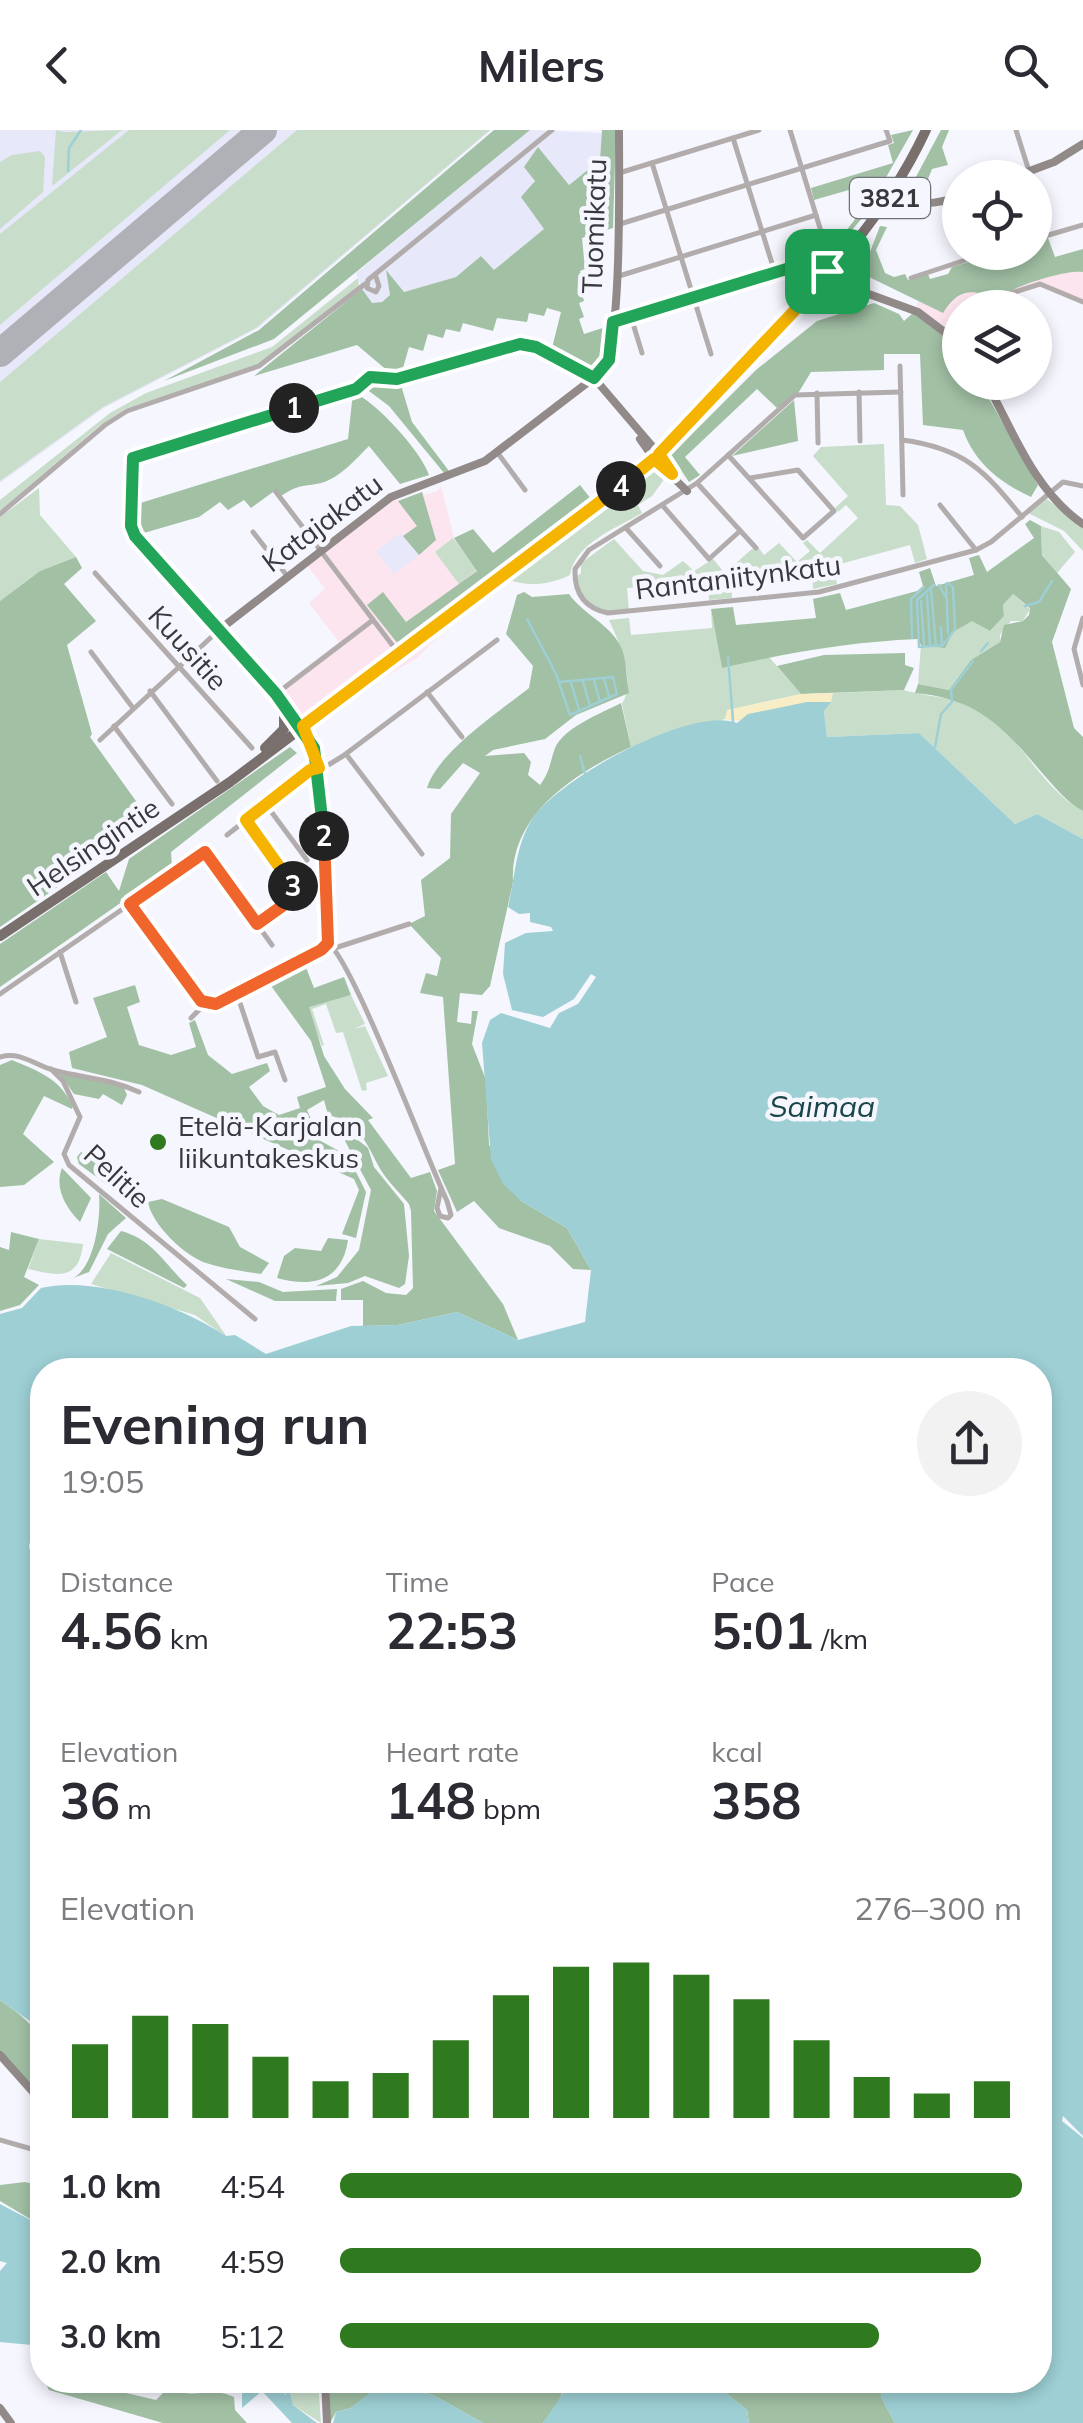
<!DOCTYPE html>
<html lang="en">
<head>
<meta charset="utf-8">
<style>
  :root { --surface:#fff; --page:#f2f2f3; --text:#2b2b33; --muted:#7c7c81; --accent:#2f791f }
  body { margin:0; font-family:Mulish,sans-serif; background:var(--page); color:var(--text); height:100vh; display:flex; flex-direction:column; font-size:38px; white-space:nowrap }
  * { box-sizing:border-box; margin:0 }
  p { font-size:32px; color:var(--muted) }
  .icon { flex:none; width:55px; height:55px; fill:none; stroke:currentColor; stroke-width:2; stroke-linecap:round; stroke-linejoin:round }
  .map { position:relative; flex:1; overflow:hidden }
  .sheet { position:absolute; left:30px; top:1228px; width:1022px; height:1035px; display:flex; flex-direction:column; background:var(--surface); border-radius:40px; box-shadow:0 5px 15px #0003 }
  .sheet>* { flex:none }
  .fabs { position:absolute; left:942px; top:30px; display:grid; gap:20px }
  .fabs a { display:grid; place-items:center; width:110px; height:110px; border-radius:50%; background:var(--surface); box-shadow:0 5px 15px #0003; font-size:50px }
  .pin { position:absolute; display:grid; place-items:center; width:85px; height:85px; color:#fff; margin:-42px; border-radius:20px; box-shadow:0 5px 15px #0006 }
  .km { position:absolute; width:50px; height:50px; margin:-25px; border-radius:50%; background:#222; color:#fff; font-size:28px; line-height:50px; text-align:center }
  .round { display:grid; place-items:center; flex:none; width:105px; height:105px; border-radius:52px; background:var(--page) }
  .headline { display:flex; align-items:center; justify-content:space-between; height:170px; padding:0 30px }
  h1 { font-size:55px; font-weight:700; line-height:75px }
  .stats { display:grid; grid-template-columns:repeat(3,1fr); gap:15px; height:170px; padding:10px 30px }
  .stats div { display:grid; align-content:center }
  .stats b { font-size:50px; font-weight:700 }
  .stats small { font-size:28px; font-weight:400 }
  .stats p { font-size:28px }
  .chart { height:280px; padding:20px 30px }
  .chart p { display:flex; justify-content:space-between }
  .chart svg { width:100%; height:180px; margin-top:10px; stroke:var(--accent); stroke-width:6 }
  ul { padding:0 30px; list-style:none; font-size:32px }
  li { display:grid; grid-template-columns:160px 120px 1fr; align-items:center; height:75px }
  li i { height:25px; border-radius:12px; background:var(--accent) }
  header { display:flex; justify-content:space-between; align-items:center; height:130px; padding:0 30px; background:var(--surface); font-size:45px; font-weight:700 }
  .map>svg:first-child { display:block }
  .commercial { fill:#fde5f0 }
  .built { fill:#e7e8fa }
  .green { fill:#c8deca }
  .forest { fill:#a1c0a4 }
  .sand { fill:#f7edc7 }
  .water { fill:#9dcfd4 }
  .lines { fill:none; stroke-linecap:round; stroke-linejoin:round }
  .stream { stroke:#9dcfd4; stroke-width:2.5 }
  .runway { stroke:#b0b0b7; stroke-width:28 }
  .street { stroke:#b2adac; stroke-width:5 }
  .secondary { stroke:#918a88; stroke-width:8 }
  .primary { stroke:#79706e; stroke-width:10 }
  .split-1-casing { stroke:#fff; stroke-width:20 }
  .split-2-casing { stroke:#fff; stroke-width:20 }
  .split-3-casing { stroke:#fff; stroke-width:20 }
  .split-4-casing { stroke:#fff; stroke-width:20 }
  .split-5-casing { stroke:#fff; stroke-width:20 }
  .split-1 { stroke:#22a559; stroke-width:12 }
  .split-2 { stroke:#22a559; stroke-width:12 }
  .split-3 { stroke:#f0652b; stroke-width:12 }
  .split-4 { stroke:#f5b400; stroke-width:12 }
  .split-5 { stroke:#f5b400; stroke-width:12 }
  .poi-dot { fill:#2f791f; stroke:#f5f6fe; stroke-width:4 }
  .labels { text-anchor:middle; stroke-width:9; stroke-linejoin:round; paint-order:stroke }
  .shield { fill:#f5f6fe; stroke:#717277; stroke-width:2.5 }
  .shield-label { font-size:25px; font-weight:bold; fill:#39393d }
  .street-label { font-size:28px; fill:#39393d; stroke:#f5f6fe }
  .poi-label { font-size:28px; fill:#39393d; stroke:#f5f6fe; text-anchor:start }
  .water-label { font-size:30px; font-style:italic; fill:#18464a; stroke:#f5f6fe }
</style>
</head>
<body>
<header><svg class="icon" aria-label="back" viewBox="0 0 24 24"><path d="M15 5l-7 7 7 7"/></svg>Milers<svg class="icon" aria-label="search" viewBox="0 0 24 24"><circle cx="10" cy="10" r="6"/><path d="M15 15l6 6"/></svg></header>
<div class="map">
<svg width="1083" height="2293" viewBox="0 0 1083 2293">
  <rect width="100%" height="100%" fill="#f5f6fe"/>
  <g class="commercial">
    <path d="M1048 108 1055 127 1083 119V171L1040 154 1005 165 995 177 960 178V221L913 183 930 149 948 144 952 137 999 123 1035 122V112Z"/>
    <path d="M441 356 454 407 478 441 421 485 440 505 417 528 370 556 308 602 279 579 272 564 339 512 309 473 325 459 304 431 392 363 398 371 422 362 424 365 438 361Z"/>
  </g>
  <g class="built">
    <path d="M0 0H491L258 198 104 278 0 353Z"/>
    <path d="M530 0 602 3 600 30 568 55 538 17 533 56 544 99 493 141 481 126 456 147 403 162 387 144 390 165 382 172 372 173 366 168 356 143Z"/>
    <path d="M400 403 419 425 394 444 376 421Z"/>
  </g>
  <g class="green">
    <path d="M56 0 64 2 122 0 52 56Z"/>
    <path d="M129 0H230L0 195V104Z"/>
    <path d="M297 0H490L256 198 103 277 0 351V252Z"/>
    <path d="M40 21 45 27 43 62 0 99V32L12 25Z"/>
    <path d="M358 148 359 156 276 225 253 238 125 279 99 296 0 381V370L110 283 146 263 272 217Z"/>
    <path d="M884 314 886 375 900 376 918 395 927 429 915 433 910 415 833 436 837 454 813 459 812 442 731 449 732 468 709 470 708 452 627 458 629 481 608 483 583 470 575 448 581 443V433L614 409 643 441 663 445 683 431 694 441 713 429 723 441 728 440 752 419 758 417 764 425 779 413 797 432 810 421 803 413 807 410 820 423 858 388 846 375 838 382 835 378 848 366 813 326 821 317Z"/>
    <path d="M654 341 665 348 652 366 638 375 642 383C617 398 575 413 570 445 552 454 527 458 508 449Z"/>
    <path d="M39 358 40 385 76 427 40 441 0 471V387Z"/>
    <path d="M1047 369 1083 398V421L1064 401 1028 383Z"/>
    <path d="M1041 396 1059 402 1075 422 1057 443 1042 424Z"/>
    <path d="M453 408 477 440 459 454 435 422Z"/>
    <path d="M1013 464 1030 479 1023 491H1011L1000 505V512L971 530 949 560 918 554 921 515 944 517 953 502 972 490 990 501 1004 486 1003 475Z"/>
    <path d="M711 479 722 537 769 527 801 564 728 580 725 589 631 617 622 574C636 550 620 514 609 490L629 488 631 505 712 498Z"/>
    <path d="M904 560C930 568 957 566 981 581 1021 606 1041 659 1083 681V709L1037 684 1015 694 919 603 827 607 824 581 833 563Z"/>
    <path d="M351 865 365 894 354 899 365 896 388 946 366 953 367 960 362 961 343 902 336 903 326 874 312 879 324 915 322 916 308 881 309 876Z"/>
    <path d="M39 1109 83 1114C79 1151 58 1146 28 1139Z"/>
    <path d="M111 1123 200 1168 227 1207 195 1185 91 1154Z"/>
    <path d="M287 2250H318L321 2293 293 2275Z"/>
  </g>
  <g class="forest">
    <path d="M494 0H530L274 209 164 251 259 200Z"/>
    <path d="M602 0H616L613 98 582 108 585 139 580 141 585 155 580 157 584 171 579 173 584 187 579 189 584 204 612 195C609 214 610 231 593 241L551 222 561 182 547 178 544 186 529 183 527 192 497 188 493 201 463 193 460 202 446 199 443 208 428 204 423 221 409 217 401 245 395 247 357 215 254 246 362 159 372 173 382 172 390 165 386 140 404 162 456 147 481 126 494 140 544 99 521 67 535 51 524 37 538 17 569 55 600 30Z"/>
    <path d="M913 0 864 86 831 124 828 114 838 111 871 69 866 55 814 70 811 58 893 33 888 15 894 13 891 5Z"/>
    <path d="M941 0H949L942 17 948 35 932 39 926 54 929 67 910 58Z"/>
    <path d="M880 96 887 97 876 120 885 143 894 147 905 144 908 150 928 144 930 149 948 144 952 137 999 123 1035 122V112L1048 108 1055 127 1083 119V142C1066 139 1011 157 996 169 971 158 958 159 943 183L867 146 865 135Z"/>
    <path d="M874 173 899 184 904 191 913 183 918 186 960 220V252L980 253 1038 355 1031 367C999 352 975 333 963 300L923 295 920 224H884V240L811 242 797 265 777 278 757 259 685 327 700 345 689 352 671 325 756 240 817 191Z"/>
    <path d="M374 251 400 252 412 292 449 341 444 343 389 276 365 258Z"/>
    <path d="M353 262C376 272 421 321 429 345L400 354 369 316C356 329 340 348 321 353 302 357 299 354 281 366L273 362 251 378 244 370 228 380 220 372 199 387 137 405 134 375 348 309Z"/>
    <path d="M794 270 798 311 732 326Z"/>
    <path d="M580 355 591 369 398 514 367 475 383 462 406 492 477 441 454 408 473 399 493 423Z"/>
    <path d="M422 362 436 410 419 425 403 406 417 396 398 371Z"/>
    <path d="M1030 390 1041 396 1042 425 1071 459 1052 512 1074 598 1083 607V681C1066 672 1056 658 1043 644 1003 597 979 569 915 563L918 554 949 560 971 530 1000 512 1004 495 1023 491 1029 485 1030 478 1013 464 1003 475 1004 486 990 501 972 491 953 502 945 518 921 515 918 509C849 512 792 522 722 538L711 479 733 477 736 495 816 488 813 469 840 463 846 480 917 461 923 456 919 442 930 438 936 456 974 445 969 428 979 425 987 442 1034 408 1025 394Z"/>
    <path d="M76 427 82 438 64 454 96 491 67 515 92 604 90 607 151 692 0 797V471L40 441Z"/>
    <path d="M524 462 532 467 569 464C583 484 608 493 620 515 627 527 626 549 629 563L576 585 545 609 493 620 485 626 524 623 531 632 528 645 540 655C550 642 550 632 555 618 564 597 602 583 621 573L631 617C577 642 509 684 513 752L490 856 482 865 460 863 457 892 471 894 472 881H478L472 914 486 950 489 1015 521 1071 567 1098 591 1140 573 1139 550 1116 499 1098 474 1071 457 1082 438 1040 455 1034 443 867 420 863 426 843 437 846 441 828 409 794 425 786 421 750 450 728 451 684 480 643 463 633 440 659 427 658C438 622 500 581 529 558L533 536 506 504 517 465Z"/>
    <path d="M905 523V535L914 538 904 560 801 564 777 536 824 525Z"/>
    <path d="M290 617 297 623 171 722 172 737 0 857V814L106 742 119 761 129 729Z"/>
    <path d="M305 835 314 858 344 847 351 865 309 877 324 926 345 959 373 988 368 990 411 1048 430 1042 437 1061 434 1081 503 1174 518 1210 457 1182 398 1195 363 1196V1170H341V1159L363 1151 386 1163 406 1165 413 1158 411 1081 409 1074C399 1062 385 1049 378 1035 365 1010 358 992 328 985L324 970 307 980 311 989 308 994 285 988 278 996 292 1004H308L348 1026 366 1062 356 1108 342 1104 359 1060 354 1049 142 955 72 938 69 922 107 907 93 868 135 855 140 872 127 877 139 915 171 925 196 917 189 893 195 890 208 925 232 944 267 933 270 941 249 957 263 976 279 985 300 978 297 967 326 957 311 911 269 853Z"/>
    <path d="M12 930C40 942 59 948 73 976L72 979 44 966 23 1004 54 1032 24 1055 0 1057V935Z"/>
    <path d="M60 944 93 947 124 958 127 965 122 975 103 964 99 969 74 964Z"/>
    <path d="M335 992 368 1018 374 1037 404 1074 409 1126 405 1154 399 1158 365 1146 348 1153 316 1156 337 1147 359 1120 371 1060Z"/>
    <path d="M81 1022 139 1057 141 1067 137 1077 79 1034 77 1027Z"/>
    <path d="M62 1038 91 1068 80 1092C66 1078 54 1058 62 1038Z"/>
    <path d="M99 1064 126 1088 108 1104 89 1142 73 1148C95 1137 101 1087 99 1064Z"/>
    <path d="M162 1069 229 1097 240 1117 269 1133 261 1144C243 1141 224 1139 206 1133 185 1126 152 1095 148 1072Z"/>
    <path d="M121 1101C153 1109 165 1135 187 1155L184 1158 107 1119Z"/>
    <path d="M11 1102 39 1109 24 1147 39 1155 20 1175 0 1181V1117L9 1120Z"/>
    <path d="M328 1108 348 1110C342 1151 313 1158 277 1148L284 1126 295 1118 321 1121Z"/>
    <path d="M226 1149 259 1152 283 1162 337 1159 336 1171H275Z"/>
    <path d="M0 1870C50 1905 42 1909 42 1967L0 1921Z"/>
    <path d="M25 2052 42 2056V2096L0 2071V2055Z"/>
    <path d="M44 2250H99L122 2262 156 2270 168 2258C198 2271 207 2255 234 2267L235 2280 247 2293H163L49 2260Z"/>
    <path d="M329 2250H562C566 2268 553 2279 543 2293H483L433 2265 383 2253 351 2278 336 2282 330 2293Z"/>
    <path d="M710 2250H881V2267L895 2293H749L747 2280Z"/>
  </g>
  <path class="sand" d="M833 563 831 572C797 572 753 597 725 589L727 580 801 564Z"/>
  <g class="water">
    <path d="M807 572H831L824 581 827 607 919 603 1015 694 1037 684 1083 709V2006L1063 1986 1062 1991 1083 2008V2293H895L881 2267V2250H1040V1240H42V1410L31 1408 29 1416 42 1484V1908L31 1892 0 1870V1184L22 1178 41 1158C96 1145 181 1176 226 1206L235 1205 266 1224 351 1196 398 1195 457 1182 518 1210 585 1192 591 1140 567 1098 521 1071 503 1054 491 1029 482 913 490 890 501 883 550 898 559 883 578 874 596 847 591 844 574 869 543 887 512 880 503 844 505 813 526 803 553 801 551 797 530 792V783L519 784 508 777C515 748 515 718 531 691 555 650 692 575 737 593L748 584Z"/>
    <path d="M0 2074 42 2096V2216L0 2212V2141L7 2133 0 2131Z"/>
    <path d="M257 2250H277L286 2266 283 2250H287L293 2275 317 2293H292L262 2261 242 2278V2252L256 2262 260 2259Z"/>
    <path d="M562 2250H710L747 2280 749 2293H543L563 2263Z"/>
    <path d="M382 2253 433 2265 483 2293H333L336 2282 351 2278Z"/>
  </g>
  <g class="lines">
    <g class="stream">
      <path d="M68 41 69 18 81 0"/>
      <path d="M946 454 948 503"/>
      <path d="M934 455 917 470 919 517 943 515"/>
      <path d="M939 455 945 466"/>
      <path d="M931 460 936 516"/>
      <path d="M927 465 930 515"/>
      <path d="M921 471 924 514"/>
      <path d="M1025 476 1039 472 1052 451"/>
      <path d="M527 489 556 544 570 585 617 564 613 547 560 552"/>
      <path d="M941 497 942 516"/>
      <path d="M912 508 911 469 924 457"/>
      <path d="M943 515 955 499 953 457 947 453"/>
      <path d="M981 521 988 513"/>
      <path d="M728 526 733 591"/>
      <path d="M604 549 609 566"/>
      <path d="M594 550 600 572"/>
      <path d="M583 551 590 576"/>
      <path d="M571 553 579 579"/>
      <path d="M935 617 941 584 952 572 951 560 973 531"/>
      <path d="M580 626 585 644"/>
    </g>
    <path class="runway" d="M0 223 263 0"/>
    <g class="street">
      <path d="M790 0 827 121 819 129"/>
      <path d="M1016 0 1029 41"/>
      <path d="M733 8 775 143"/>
      <path d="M652 33 711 224"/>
      <path d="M619 43 759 0"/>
      <path d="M620 94 890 11 886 0"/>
      <path d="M1035 109 1083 95"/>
      <path d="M819 129 824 141"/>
      <path d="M375 144 379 156 376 162 367 158 368 150 552 0"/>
      <path d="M619 146 816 85"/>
      <path d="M911 148 990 122"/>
      <path d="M995 178 1005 165 1040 154 1083 172"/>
      <path d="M631 187 642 223"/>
      <path d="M613 192 819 129"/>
      <path d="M900 236 903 365"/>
      <path d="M859 262 860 311"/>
      <path d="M901 262 795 265 697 353 589 420 575 439C574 463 584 478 608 483L819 462 976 420 991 412 1063 352 1083 356"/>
      <path d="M817 263 818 313"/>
      <path d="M902 310C964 318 984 340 1022 387"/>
      <path d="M497 322 525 360"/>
      <path d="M728 325 803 408 834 381 798 340 750 348"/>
      <path d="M697 353 756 418"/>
      <path d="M276 362 393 516"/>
      <path d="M940 375 976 420"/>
      <path d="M663 376 709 429 740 401"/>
      <path d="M0 384 105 295 127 281 259 236 365 154"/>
      <path d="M626 398 660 436"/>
      <path d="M253 402 288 447"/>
      <path d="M95 443 252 618"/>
      <path d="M1083 488 1074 519 1083 555"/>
      <path d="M91 522 133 578"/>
      <path d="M150 561 217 651"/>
      <path d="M427 562 462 607"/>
      <path d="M276 564 373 490"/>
      <path d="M114 596 172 674"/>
      <path d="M100 610 219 500 133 402V328L353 261 370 247 397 249 520 214 537 217 594 248"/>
      <path d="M346 624 422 724"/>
      <path d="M267 676 307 730"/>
      <path d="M246 691 299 764 257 794"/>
      <path d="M227 705 310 640 330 634 343 626 497 510"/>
      <path d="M130 774 205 874"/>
      <path d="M335 818 409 794"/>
      <path d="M60 822 76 872"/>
      <path d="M0 864 205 722 272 815"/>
      <path d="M237 864 258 927 275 922 285 950"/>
      <path d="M191 888 205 874H216L321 821 328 813C353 831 427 1029 447 1071L451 1085 448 1088 440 1086 437 1078 441 1058"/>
      <path d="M0 927C21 921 34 935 53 940 86 949 105 947 139 962"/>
      <path d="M51 939 63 951 80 987 64 1024 69 1035 255 1189"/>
      <path d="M0 2010 42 2022"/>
    </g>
    <g class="secondary">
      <path d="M1011 48 1054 32 1083 14"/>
      <path d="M889 58C908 78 936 75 960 66"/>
      <path d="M842 131 843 148 850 158"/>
      <path d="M825 148 918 182 960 214"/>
      <path d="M594 248 664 330 671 344"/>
      <path d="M986 252C1013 301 1035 362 1083 394"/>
      <path d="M640 309 654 329 687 361"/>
      <path d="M288 583 312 615"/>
      <path d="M328 813 319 644 311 609 219 500 391 367 485 331 604 240C622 207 619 46 619 0"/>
      <path d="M0 1925 42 1972"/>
      <path d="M325 2250 327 2293"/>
      <path d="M0 2278 11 2293"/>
    </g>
    <g class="primary">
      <path d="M704 273C787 190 876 108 926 0"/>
      <path d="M265 618 284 599V574"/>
      <path d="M0 806 230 652 368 548 637 343 707 271"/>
    </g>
  </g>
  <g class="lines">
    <defs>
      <path id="split-1" d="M294 278 356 259 370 247 397 249 520 214 536 217 594 248 609 230 613 192 819 129 827 141"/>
      <path id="split-2" d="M294 278 133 328 131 396 135 406 276 564 314 618 324 706"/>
      <path id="split-3" d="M293 756 299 764 257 794 205 722 130 774 201 871 216 874 321 820 328 813 324 706"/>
      <path id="split-4" d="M293 756 246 690 310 640 319 638 303 596 621 356"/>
      <path id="split-5" d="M621 356 654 329 672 344 659 324 830 143 827 141"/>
    </defs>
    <use href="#split-1" class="split-1-casing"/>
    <use href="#split-2" class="split-2-casing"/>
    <use href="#split-3" class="split-3-casing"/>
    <use href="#split-4" class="split-4-casing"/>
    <use href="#split-5" class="split-5-casing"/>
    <use href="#split-1" class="split-1"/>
    <use href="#split-2" class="split-2"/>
    <use href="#split-3" class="split-3"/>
    <use href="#split-4" class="split-4"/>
    <use href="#split-5" class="split-5"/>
  </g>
  <circle class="poi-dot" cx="158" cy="1012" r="10"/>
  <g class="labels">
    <rect class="shield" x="850" y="48" width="80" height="40" rx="8"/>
    <g class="shield-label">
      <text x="890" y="77">3821</text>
    </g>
    <g class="street-label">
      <text transform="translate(594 96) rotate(-88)" y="10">Tuomikatu</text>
      <text transform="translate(322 393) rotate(-37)" y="10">Katajakatu</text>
      <text transform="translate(738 447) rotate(-7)" y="10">Rantaniitynkatu</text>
      <text transform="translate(188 518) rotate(48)" y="10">Kuusitie</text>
      <text transform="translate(93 717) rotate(-34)" y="10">Helsingintie</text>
      <text transform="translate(117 1046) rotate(43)" y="10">Pelitie</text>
    </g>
    <g class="poi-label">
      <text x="178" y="1006">Etelä-Karjalan<tspan x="178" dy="32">liikuntakeskus</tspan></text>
    </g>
    <g class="water-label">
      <text x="822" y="987">Saimaa</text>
    </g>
  </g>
</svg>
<div class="fabs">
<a><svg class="icon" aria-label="locate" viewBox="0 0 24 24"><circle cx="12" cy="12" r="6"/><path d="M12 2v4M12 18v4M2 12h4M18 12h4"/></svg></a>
<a><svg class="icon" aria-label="layers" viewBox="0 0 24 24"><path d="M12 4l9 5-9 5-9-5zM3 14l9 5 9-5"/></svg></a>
</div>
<div class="pin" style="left:827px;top:141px;background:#1e9e55"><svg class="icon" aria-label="arrive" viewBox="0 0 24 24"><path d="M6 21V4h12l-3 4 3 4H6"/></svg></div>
<b class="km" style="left:294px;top:278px">1</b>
<b class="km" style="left:324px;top:706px">2</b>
<b class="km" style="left:293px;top:756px">3</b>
<b class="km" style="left:621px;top:356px">4</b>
<section class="sheet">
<div class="headline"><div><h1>Evening run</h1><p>19:05</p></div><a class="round"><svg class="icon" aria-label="share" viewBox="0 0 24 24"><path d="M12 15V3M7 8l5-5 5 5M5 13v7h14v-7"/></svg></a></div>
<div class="stats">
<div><p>Distance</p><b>4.56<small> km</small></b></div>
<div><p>Time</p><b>22:53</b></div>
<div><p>Pace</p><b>5:01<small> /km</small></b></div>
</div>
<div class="stats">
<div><p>Elevation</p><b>36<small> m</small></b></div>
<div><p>Heart rate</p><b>148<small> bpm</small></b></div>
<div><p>kcal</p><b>358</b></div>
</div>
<div class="chart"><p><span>Elevation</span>276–300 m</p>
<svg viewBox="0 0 160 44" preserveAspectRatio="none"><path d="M5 44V26M15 44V19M25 44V21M35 44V29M45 44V35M55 44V33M65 44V25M75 44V14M85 44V7M95 44V6M105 44V9M115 44V15M125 44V25M135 44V34M145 44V38M155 44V35"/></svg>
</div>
<ul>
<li><b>1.0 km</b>4:54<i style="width:100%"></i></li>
<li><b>2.0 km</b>4:59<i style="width:94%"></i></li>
<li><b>3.0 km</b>5:12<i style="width:79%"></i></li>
</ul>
</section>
</div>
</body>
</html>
